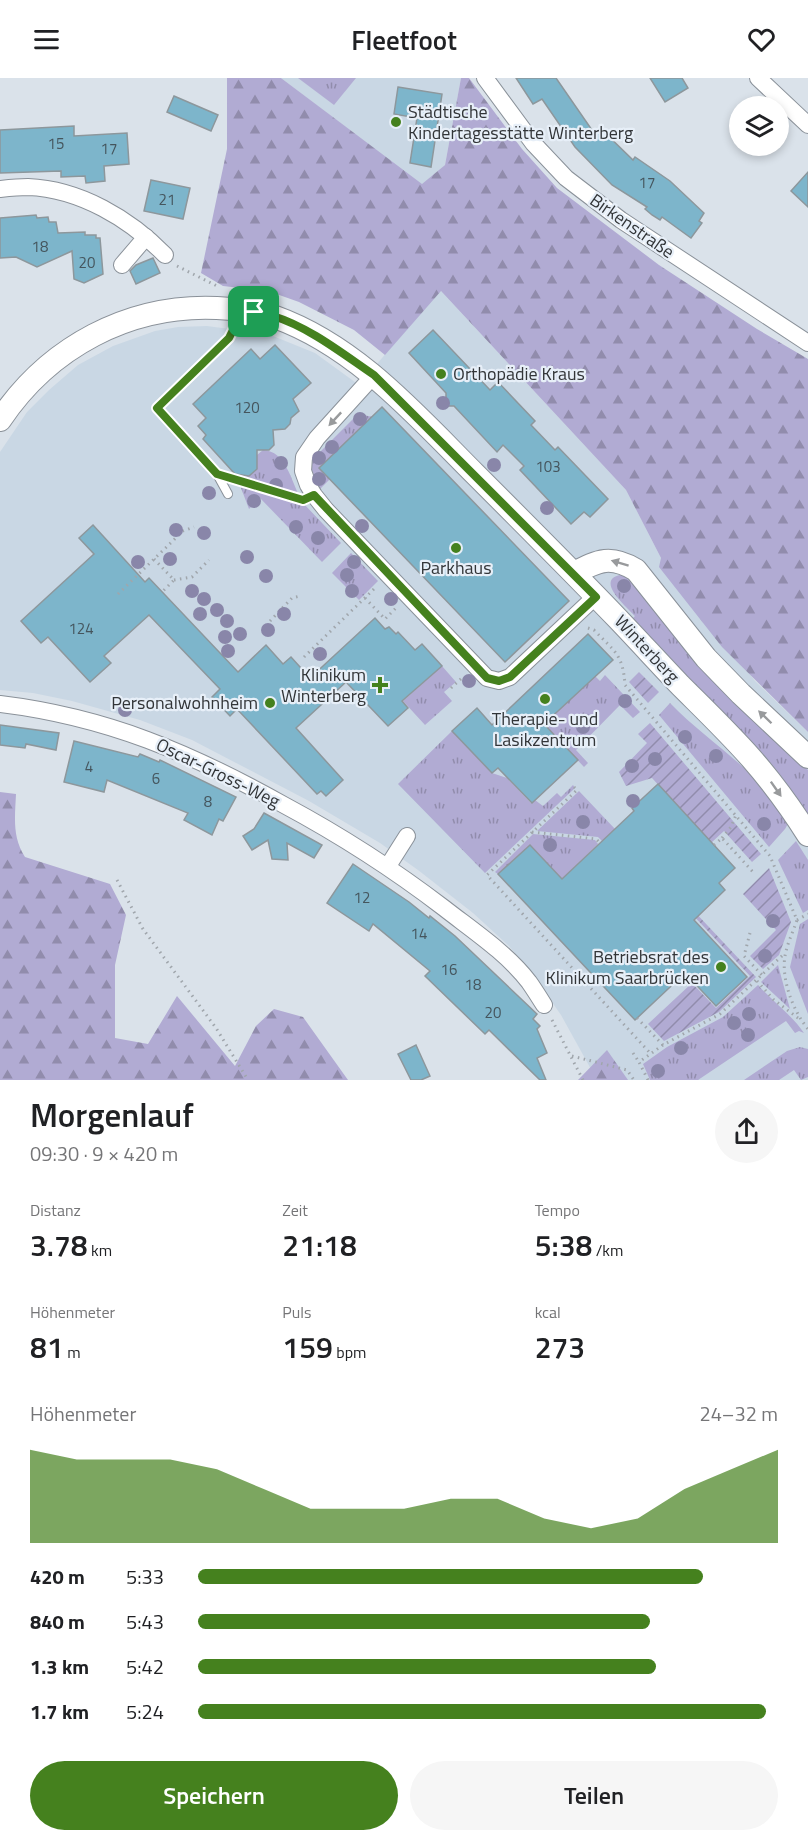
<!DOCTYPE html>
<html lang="de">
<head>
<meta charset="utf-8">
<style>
  :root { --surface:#fff; --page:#f6f6f6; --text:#202124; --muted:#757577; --accent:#45811e }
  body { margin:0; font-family:"Titillium Web",sans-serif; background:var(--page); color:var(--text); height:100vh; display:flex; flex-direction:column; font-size:22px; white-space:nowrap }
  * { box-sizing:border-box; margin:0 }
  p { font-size:20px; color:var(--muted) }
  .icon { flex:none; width:33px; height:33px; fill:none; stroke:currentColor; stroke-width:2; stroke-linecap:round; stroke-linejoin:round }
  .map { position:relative; height:1002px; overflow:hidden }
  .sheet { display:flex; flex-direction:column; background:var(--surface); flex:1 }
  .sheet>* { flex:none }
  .controls { position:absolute; left:729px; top:18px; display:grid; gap:12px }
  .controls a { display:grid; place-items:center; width:60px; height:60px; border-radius:50%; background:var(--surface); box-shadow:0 3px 9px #0003; font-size:30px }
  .pin { position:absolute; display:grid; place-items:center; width:51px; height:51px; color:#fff; margin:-26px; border-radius:12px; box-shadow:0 3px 9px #0006 }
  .round { display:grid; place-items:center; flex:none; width:63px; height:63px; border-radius:32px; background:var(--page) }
  .head { display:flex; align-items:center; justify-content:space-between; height:102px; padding:0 30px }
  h1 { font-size:33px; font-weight:600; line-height:45px }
  .figures { display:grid; grid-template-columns:repeat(3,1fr); gap:9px; height:102px; padding:6px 30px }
  .figures div { display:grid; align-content:center }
  .figures b { font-size:30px; font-weight:600 }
  .figures small { font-size:16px; font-weight:400 }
  .figures p { font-size:16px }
  .chart { height:168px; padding:12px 30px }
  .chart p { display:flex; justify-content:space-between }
  .chart svg { width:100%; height:108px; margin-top:6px; fill:var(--accent); opacity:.7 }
  .action { display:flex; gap:12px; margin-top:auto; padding:12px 30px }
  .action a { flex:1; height:69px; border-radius:36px; background:var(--accent); color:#fff; font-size:24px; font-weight:600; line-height:69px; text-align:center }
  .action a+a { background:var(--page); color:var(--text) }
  ul { padding:0 30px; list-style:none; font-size:20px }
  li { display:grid; grid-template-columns:96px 72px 1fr; align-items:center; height:45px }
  li i { height:15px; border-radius:8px; background:var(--accent) }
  header { display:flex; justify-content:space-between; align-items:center; height:78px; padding:0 30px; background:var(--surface); font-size:27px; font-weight:600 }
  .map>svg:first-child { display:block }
  .built { fill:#c9d7e4 }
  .grass { fill:url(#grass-tufts) }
  .forest { fill:url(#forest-firs) }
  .garden { fill:url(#garden-furrows) }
  .building { fill:#7db5cb; stroke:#8d979c; stroke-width:1.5 }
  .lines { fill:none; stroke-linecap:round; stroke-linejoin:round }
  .lane-casing { stroke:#8a9199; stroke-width:10 }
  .street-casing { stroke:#8a9199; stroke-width:18 }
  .secondary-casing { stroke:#8a9199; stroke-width:24 }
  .path { stroke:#a0a6ac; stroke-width:3; stroke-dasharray:1.5 4.5; stroke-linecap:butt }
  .lane { stroke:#fff; stroke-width:8 }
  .street { stroke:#fff; stroke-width:16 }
  .secondary { stroke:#fff; stroke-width:22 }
  .tree { fill:#8986a9 }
  .oneway { fill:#989a9c }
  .route-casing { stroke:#fff; stroke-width:12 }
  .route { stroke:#45811e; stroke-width:8 }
  .poi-dot { fill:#45811e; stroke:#e7eff8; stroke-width:2 }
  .labels { text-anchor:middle; stroke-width:4.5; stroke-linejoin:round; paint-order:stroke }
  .number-label { font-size:15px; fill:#45555d }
  .poi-label { font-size:18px; fill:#323538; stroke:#e7eff8; text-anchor:end }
  .street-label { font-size:18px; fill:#323538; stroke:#e7eff8 }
</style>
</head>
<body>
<header><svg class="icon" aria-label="menu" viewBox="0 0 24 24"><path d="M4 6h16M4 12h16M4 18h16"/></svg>Fleetfoot<svg class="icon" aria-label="heart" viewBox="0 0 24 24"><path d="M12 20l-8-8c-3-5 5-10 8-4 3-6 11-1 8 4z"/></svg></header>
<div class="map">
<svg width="808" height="1002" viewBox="0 0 808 1002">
  <defs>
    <pattern id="grass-tufts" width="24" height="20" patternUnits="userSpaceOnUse" patternTransform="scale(1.5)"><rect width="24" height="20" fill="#b1abd3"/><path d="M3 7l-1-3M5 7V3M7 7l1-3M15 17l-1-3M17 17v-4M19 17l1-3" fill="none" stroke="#918cac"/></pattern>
    <pattern id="forest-firs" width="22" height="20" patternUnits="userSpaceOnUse" patternTransform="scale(1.5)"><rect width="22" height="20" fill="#b1abd3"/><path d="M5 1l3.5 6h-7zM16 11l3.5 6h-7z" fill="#918cac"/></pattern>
    <pattern id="garden-furrows" width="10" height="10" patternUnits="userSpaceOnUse" patternTransform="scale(1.5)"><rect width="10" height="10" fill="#b1abd3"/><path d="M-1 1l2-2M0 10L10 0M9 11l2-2" fill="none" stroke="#918cac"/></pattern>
  </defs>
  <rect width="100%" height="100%" fill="#dae2ea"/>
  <g class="built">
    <path d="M281 0H461L445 87 422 107Z"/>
    <path d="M440 212 626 412 661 480 755 603 808 654V1002H597L561 937 531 894 509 868 473 835 418 792 380 765 309 723 192 662 140 642 72 623 33 615 0 612V374L27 334 49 312 78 287 113 268 155 253 178 249 207 248 268 256 315 275 359 307Z"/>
  </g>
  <g class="grass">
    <path d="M298 0H356L334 27Z"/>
    <path d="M358 336 373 339 319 390 330 401 318 413 311 393V383Z"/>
    <path d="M263 372C286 373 291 403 300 419L250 403 235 396 257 391V377Z"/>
    <path d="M245 406 304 426 341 465 322 484 260 420 249 431 241 410Z"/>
    <path d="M351 475 378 503 359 522 332 495Z"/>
    <path d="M626 496 788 676 808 692V739L632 541 635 538C625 527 591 499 626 496Z"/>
    <path d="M442 588 456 604 444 614 452 623 425 647 403 623Z"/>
    <path d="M605 597 640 634 633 640 620 627 576 672 588 685 584 689 554 657 523 666 595 598 600 603Z"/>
    <path d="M670 625C693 649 720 668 744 690 761 706 774 725 789 744L785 751 769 769 659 637Z"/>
    <path d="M452 653 492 695 507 700 531 725 535 722 543 728 557 715 561 719 573 707 575 710 485 795 398 706Z"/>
    <path d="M579 713 615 751 602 763 598 759 537 753Z"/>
    <path d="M533 756 595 762 598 766 562 801 530 767 498 796 495 794Z"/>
    <path d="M796 763 808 782V832L803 835 778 782Z"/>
    <path d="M808 841V936L790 889 800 846Z"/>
    <path d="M778 887 790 931 761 904Z"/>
    <path d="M758 907C773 924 791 936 804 955L799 953 795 955 786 943 698 1002H650L643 986 667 969 723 939Z"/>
    <path d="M800 969 808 971V999L801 1002 794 992 779 1002H744L787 973Z"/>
  </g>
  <g class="forest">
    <path d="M227 0H281L422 106 445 87 461 0H469L522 71 557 110 659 187 757 251 808 281V654L722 569 659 489 661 480 626 412 441 213 385 277 354 252 299 224 268 213 223 208 201 195 227 71Z"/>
    <path d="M0 714 16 716C15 739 12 759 25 779L110 806 126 837 115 887V960L148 966 177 918 235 988 256 948 274 931 303 939 348 1002H0Z"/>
    <path d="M607 972 628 1002H578Z"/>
  </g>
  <g class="garden">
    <path d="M639 594 659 614 648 625 629 604Z"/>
    <path d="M650 645 761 776 752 784 724 753 711 765 652 700 626 708 619 694 647 665 638 656Z"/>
    <path d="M769 790 791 844 779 877 763 891 750 878 776 852 743 816Z"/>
    <path d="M692 831 756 899 719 934 664 963 648 946 692 905 716 930 750 898 690 834Z"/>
  </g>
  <g class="building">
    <path d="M516 0H556L594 55 601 51 633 82 635 79 670 103 704 135 699 143 702 145 691 160 662 139 660 142 652 137 645 131 647 129 612 107 575 69 542 21 533 26Z"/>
    <path d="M650 0H682L688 10 665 24Z"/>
    <path d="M398 9 442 16 431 89 410 85 417 40 394 36Z"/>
    <path d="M174 18 218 37 211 53 167 34Z"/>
    <path d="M74 48V58L127 55 129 86 104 88 105 103 86 105 85 98 61 99V93L0 95V52Z"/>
    <path d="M808 94V129L791 113Z"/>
    <path d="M151 102 190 110 183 141 144 133Z"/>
    <path d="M36 137 37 140 48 139 49 144H56L58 155 85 154V157H96V160H100L103 196 84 205 74 201 72 173 37 189 16 179 0 180V140Z"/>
    <path d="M153 180 160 195 136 206 130 193 136 187Z"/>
    <path d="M433 252 490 312 498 304 535 343 531 347 555 372 558 369 608 421 590 439 584 434 571 446 520 392 524 388 503 367 497 374 454 328H446V315L409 275Z"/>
    <path d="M275 267 311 305 293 321 299 333 291 340 290 346 285 351 273 352 274 367 269 372H257V391L249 398 235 396 203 361 206 357 198 348 206 340 193 326 251 271 260 281Z"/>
    <path d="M382 329 569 523 505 584 319 390Z"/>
    <path d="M93 447 145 504 149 500 238 594 266 567 283 586 291 579 310 600 375 540 385 551 389 549 396 556 398 554 415 572 422 566 442 588 402 623 408 630 388 648 346 604 296 650 343 702 326 718 321 713 317 716 237 631 230 638 212 619 220 611 149 537 104 578 111 585 90 604 48 559 41 565 21 543 94 476 79 460Z"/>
    <path d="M588 556 613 582 544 646 578 682 532 725 498 690 492 695 452 653 477 630 492 647Z"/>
    <path d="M0 647 59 655 56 672 26 666 25 670 0 667Z"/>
    <path d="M74 663 138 679 140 676 159 684 160 682 236 719 223 743 219 741 212 757 184 742 188 735 107 702 104 714 64 704Z"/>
    <path d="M658 706 735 790 719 805 725 812 694 842 747 899 716 928 685 895 635 942 498 796 530 767 562 801 634 733 632 730Z"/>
    <path d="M264 735 322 767 314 780 287 765 288 782 272 781 268 762 252 772 243 758 254 751Z"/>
    <path d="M353 786 409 824 429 840 430 838 455 858 537 936 533 941 540 948 537 951 547 975 537 980 546 1002H540L489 952 485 956 425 898 430 893 373 846 369 853 327 825Z"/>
    <path d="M416 967 430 998 421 1002H411L398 976Z"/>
  </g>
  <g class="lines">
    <defs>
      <path id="lane" d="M228 416 217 396 157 330 229 260 234 250 236 231"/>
      <g id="street">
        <path d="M485 0 533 65 566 100 621 142 808 265"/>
        <path d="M758 0 808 47"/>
        <path d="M0 111C9 110 19 109 28 109 80 111 130 141 165 177"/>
        <path d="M122 187 146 159"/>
        <path d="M374 297 317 360 304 379 303 393 308 407 314 417 326 432 487 600 499 603 510 599 596 518"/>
        <path d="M0 626C107 639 191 675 284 727 340 757 393 791 444 830 472 852 507 875 529 904 534 911 539 919 544 927"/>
        <path d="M388 788 407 758"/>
      </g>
      <g id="secondary">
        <path d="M0 342C49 269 129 226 217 230 236 231 257 233 275 239 356 268 416 337 475 396 523 444 571 492 618 541 639 563 659 585 680 607 704 631 728 654 751 680 772 704 791 730 808 757"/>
        <path d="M574 495C599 482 611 477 636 492L706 580 741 616 808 679"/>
      </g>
    </defs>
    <use href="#lane" class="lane-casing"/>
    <use href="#street" class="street-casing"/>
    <use href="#secondary" class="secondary-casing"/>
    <g class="path">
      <path d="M177 188 219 209"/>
      <path d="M236 401 295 420"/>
      <path d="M154 481 174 502 162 514"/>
      <path d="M174 502 192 499 209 482"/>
      <path d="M118 516 183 453 194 449"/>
      <path d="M365 520 385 541 396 530"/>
      <path d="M270 543 292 520 300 518"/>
      <path d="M588 550 594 552C614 573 623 576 625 607L770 778 797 842C793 854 787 866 785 878 781 901 793 933 808 951"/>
      <path d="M304 579 376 509"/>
      <path d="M451 610 463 599"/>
      <path d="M574 709 577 712 487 797 651 976"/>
      <path d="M532 754 596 761 600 765"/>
      <path d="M722 760 731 749 736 737"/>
      <path d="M714 767 722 760 753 794"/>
      <path d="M117 802 143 851 216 950 248 1002"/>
      <path d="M797 842 808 836"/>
      <path d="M750 855 744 878 763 898"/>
      <path d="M757 903 774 922 798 940"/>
      <path d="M637 940 663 967"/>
      <path d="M552 942 583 1002"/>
      <path d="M633 975 639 984"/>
      <path d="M572 978 627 992 634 1002"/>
      <path d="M648 1002 639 984 663 967 720 936 784 876"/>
    </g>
    <use href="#lane" class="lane"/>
    <use href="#street" class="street"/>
    <use href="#secondary" class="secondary"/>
  </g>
  <g class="tree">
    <circle cx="443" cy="325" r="7"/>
    <circle cx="360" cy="341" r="7"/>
    <circle cx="332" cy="369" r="7"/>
    <circle cx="319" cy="380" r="7"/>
    <circle cx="281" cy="385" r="7"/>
    <circle cx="494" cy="387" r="7"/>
    <circle cx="319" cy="401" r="7"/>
    <circle cx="276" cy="407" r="7"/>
    <circle cx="209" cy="415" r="7"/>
    <circle cx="254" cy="423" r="7"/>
    <circle cx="547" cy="430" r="7"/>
    <circle cx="362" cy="448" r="7"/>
    <circle cx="296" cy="449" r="7"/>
    <circle cx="176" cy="452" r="7"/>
    <circle cx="204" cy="455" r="7"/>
    <circle cx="318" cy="460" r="7"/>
    <circle cx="247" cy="479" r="7"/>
    <circle cx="170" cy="481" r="7"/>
    <circle cx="138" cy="484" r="7"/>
    <circle cx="354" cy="484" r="7"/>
    <circle cx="347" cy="497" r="7"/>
    <circle cx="266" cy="498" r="7"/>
    <circle cx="624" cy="508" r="7"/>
    <circle cx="192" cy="513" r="7"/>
    <circle cx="352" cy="513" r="7"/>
    <circle cx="204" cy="521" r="7"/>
    <circle cx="391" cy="521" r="7"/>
    <circle cx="217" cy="532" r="7"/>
    <circle cx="200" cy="536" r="7"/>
    <circle cx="284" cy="536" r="7"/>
    <circle cx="227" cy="543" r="7"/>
    <circle cx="268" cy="552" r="7"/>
    <circle cx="240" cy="556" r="7"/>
    <circle cx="225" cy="559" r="7"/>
    <circle cx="228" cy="573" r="7"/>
    <circle cx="320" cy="576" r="7"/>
    <circle cx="469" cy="603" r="7"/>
    <circle cx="625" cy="623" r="7"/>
    <circle cx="125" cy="632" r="7"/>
    <circle cx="583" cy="649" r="7"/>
    <circle cx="685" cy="659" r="7"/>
    <circle cx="716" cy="678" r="7"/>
    <circle cx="655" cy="681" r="7"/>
    <circle cx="632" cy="688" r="7"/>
    <circle cx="633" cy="723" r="7"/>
    <circle cx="583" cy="744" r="7"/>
    <circle cx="764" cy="746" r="7"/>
    <circle cx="550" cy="767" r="7"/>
    <circle cx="773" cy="843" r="7"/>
    <circle cx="765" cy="878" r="7"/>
    <circle cx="749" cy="936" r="7"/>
    <circle cx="734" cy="945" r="7"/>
    <circle cx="748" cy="957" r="7"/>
    <circle cx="681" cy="970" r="7"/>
    <circle cx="658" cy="993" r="7"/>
  </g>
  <defs><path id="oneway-solid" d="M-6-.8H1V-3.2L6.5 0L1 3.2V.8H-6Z" transform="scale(1.5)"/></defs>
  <g class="oneway">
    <use href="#oneway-solid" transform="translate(335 341) rotate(133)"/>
    <use href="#oneway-solid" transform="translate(620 485) rotate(-163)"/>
    <use href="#oneway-solid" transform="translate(765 639) rotate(-136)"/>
    <use href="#oneway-solid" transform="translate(776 711) rotate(55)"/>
  </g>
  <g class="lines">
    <defs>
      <path id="route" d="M236 231C248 233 261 235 273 238 309 249 343 276 374 297L596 519 510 599 499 603 487 600 314 417 303 422 217 396 157 330 229 260 234 250Z"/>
    </defs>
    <use href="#route" class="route-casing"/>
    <use href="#route" class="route"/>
  </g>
  <g class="poi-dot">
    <circle cx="396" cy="44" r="6"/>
    <circle cx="441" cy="296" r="6"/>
    <circle cx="456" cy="470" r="6"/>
    <path d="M377 598h6v6h6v6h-6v6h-6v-6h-6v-6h6z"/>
    <circle cx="545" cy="621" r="6"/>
    <circle cx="270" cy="625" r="6"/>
    <circle cx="721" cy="889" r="6"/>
  </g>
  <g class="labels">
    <g class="number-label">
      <text x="56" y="71">15</text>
      <text x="109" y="76">17</text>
      <text x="647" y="110">17</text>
      <text x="167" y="127">21</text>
      <text x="40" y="174">18</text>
      <text x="87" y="190">20</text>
      <text x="247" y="335">120</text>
      <text x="548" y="394">103</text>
      <text x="81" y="556">124</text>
      <text x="89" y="694">4</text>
      <text x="156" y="706">6</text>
      <text x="208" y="729">8</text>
      <text x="362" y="825">12</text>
      <text x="419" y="861">14</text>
      <text x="449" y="897">16</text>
      <text x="473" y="912">18</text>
      <text x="493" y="940">20</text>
    </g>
    <g class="poi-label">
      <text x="408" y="40" text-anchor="start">Städtische<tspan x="408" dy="21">Kindertagesstätte Winterberg</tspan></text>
      <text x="453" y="302" text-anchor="start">Orthopädie Kraus</text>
      <text x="456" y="496" text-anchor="middle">Parkhaus</text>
      <text x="366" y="603">Klinikum<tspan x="366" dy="21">Winterberg</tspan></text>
      <text x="258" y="631">Personalwohnheim</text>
      <text x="545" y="647" text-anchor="middle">Therapie- und<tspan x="545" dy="21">Lasikzentrum</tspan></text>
      <text x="709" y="885">Betriebsrat des<tspan x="709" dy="21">Klinikum Saarbrücken</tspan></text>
    </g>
    <g class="street-label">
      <text transform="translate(632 148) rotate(35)" y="6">Birkenstraße</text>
      <text transform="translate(647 571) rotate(47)" y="6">Winterberg</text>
      <text transform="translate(218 695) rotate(26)" y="6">Oscar-Gross-Weg</text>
    </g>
  </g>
</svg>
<div class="controls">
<a><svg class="icon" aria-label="layers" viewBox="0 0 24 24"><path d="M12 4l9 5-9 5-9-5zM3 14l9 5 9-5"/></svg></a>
</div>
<div class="pin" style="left:254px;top:234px;background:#1e9e55"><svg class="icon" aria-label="arrive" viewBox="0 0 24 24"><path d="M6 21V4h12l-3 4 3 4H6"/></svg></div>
</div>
<section class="sheet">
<div class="head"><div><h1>Morgenlauf</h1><p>09:30 · 9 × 420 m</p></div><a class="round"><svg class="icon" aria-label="share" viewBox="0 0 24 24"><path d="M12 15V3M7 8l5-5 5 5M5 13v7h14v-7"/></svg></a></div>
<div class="figures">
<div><p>Distanz</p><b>3.78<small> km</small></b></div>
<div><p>Zeit</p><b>21:18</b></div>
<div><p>Tempo</p><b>5:38<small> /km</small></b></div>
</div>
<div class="figures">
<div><p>Höhenmeter</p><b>81<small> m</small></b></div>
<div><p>Puls</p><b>159<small> bpm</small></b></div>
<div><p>kcal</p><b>273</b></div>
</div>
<div class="chart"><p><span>Höhenmeter</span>24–32 m</p>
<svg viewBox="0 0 160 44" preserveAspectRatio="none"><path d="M0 44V6L10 10L20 10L30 10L40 14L50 22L60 30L70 30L80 30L90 26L100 26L110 34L120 38L130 34L140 22L150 14L160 6V44z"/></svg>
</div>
<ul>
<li><b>420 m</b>5:33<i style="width:87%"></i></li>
<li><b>840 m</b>5:43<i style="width:78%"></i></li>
<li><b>1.3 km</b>5:42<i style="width:79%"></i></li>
<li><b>1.7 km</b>5:24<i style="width:98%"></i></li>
</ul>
<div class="action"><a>Speichern</a><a>Teilen</a></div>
</section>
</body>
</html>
